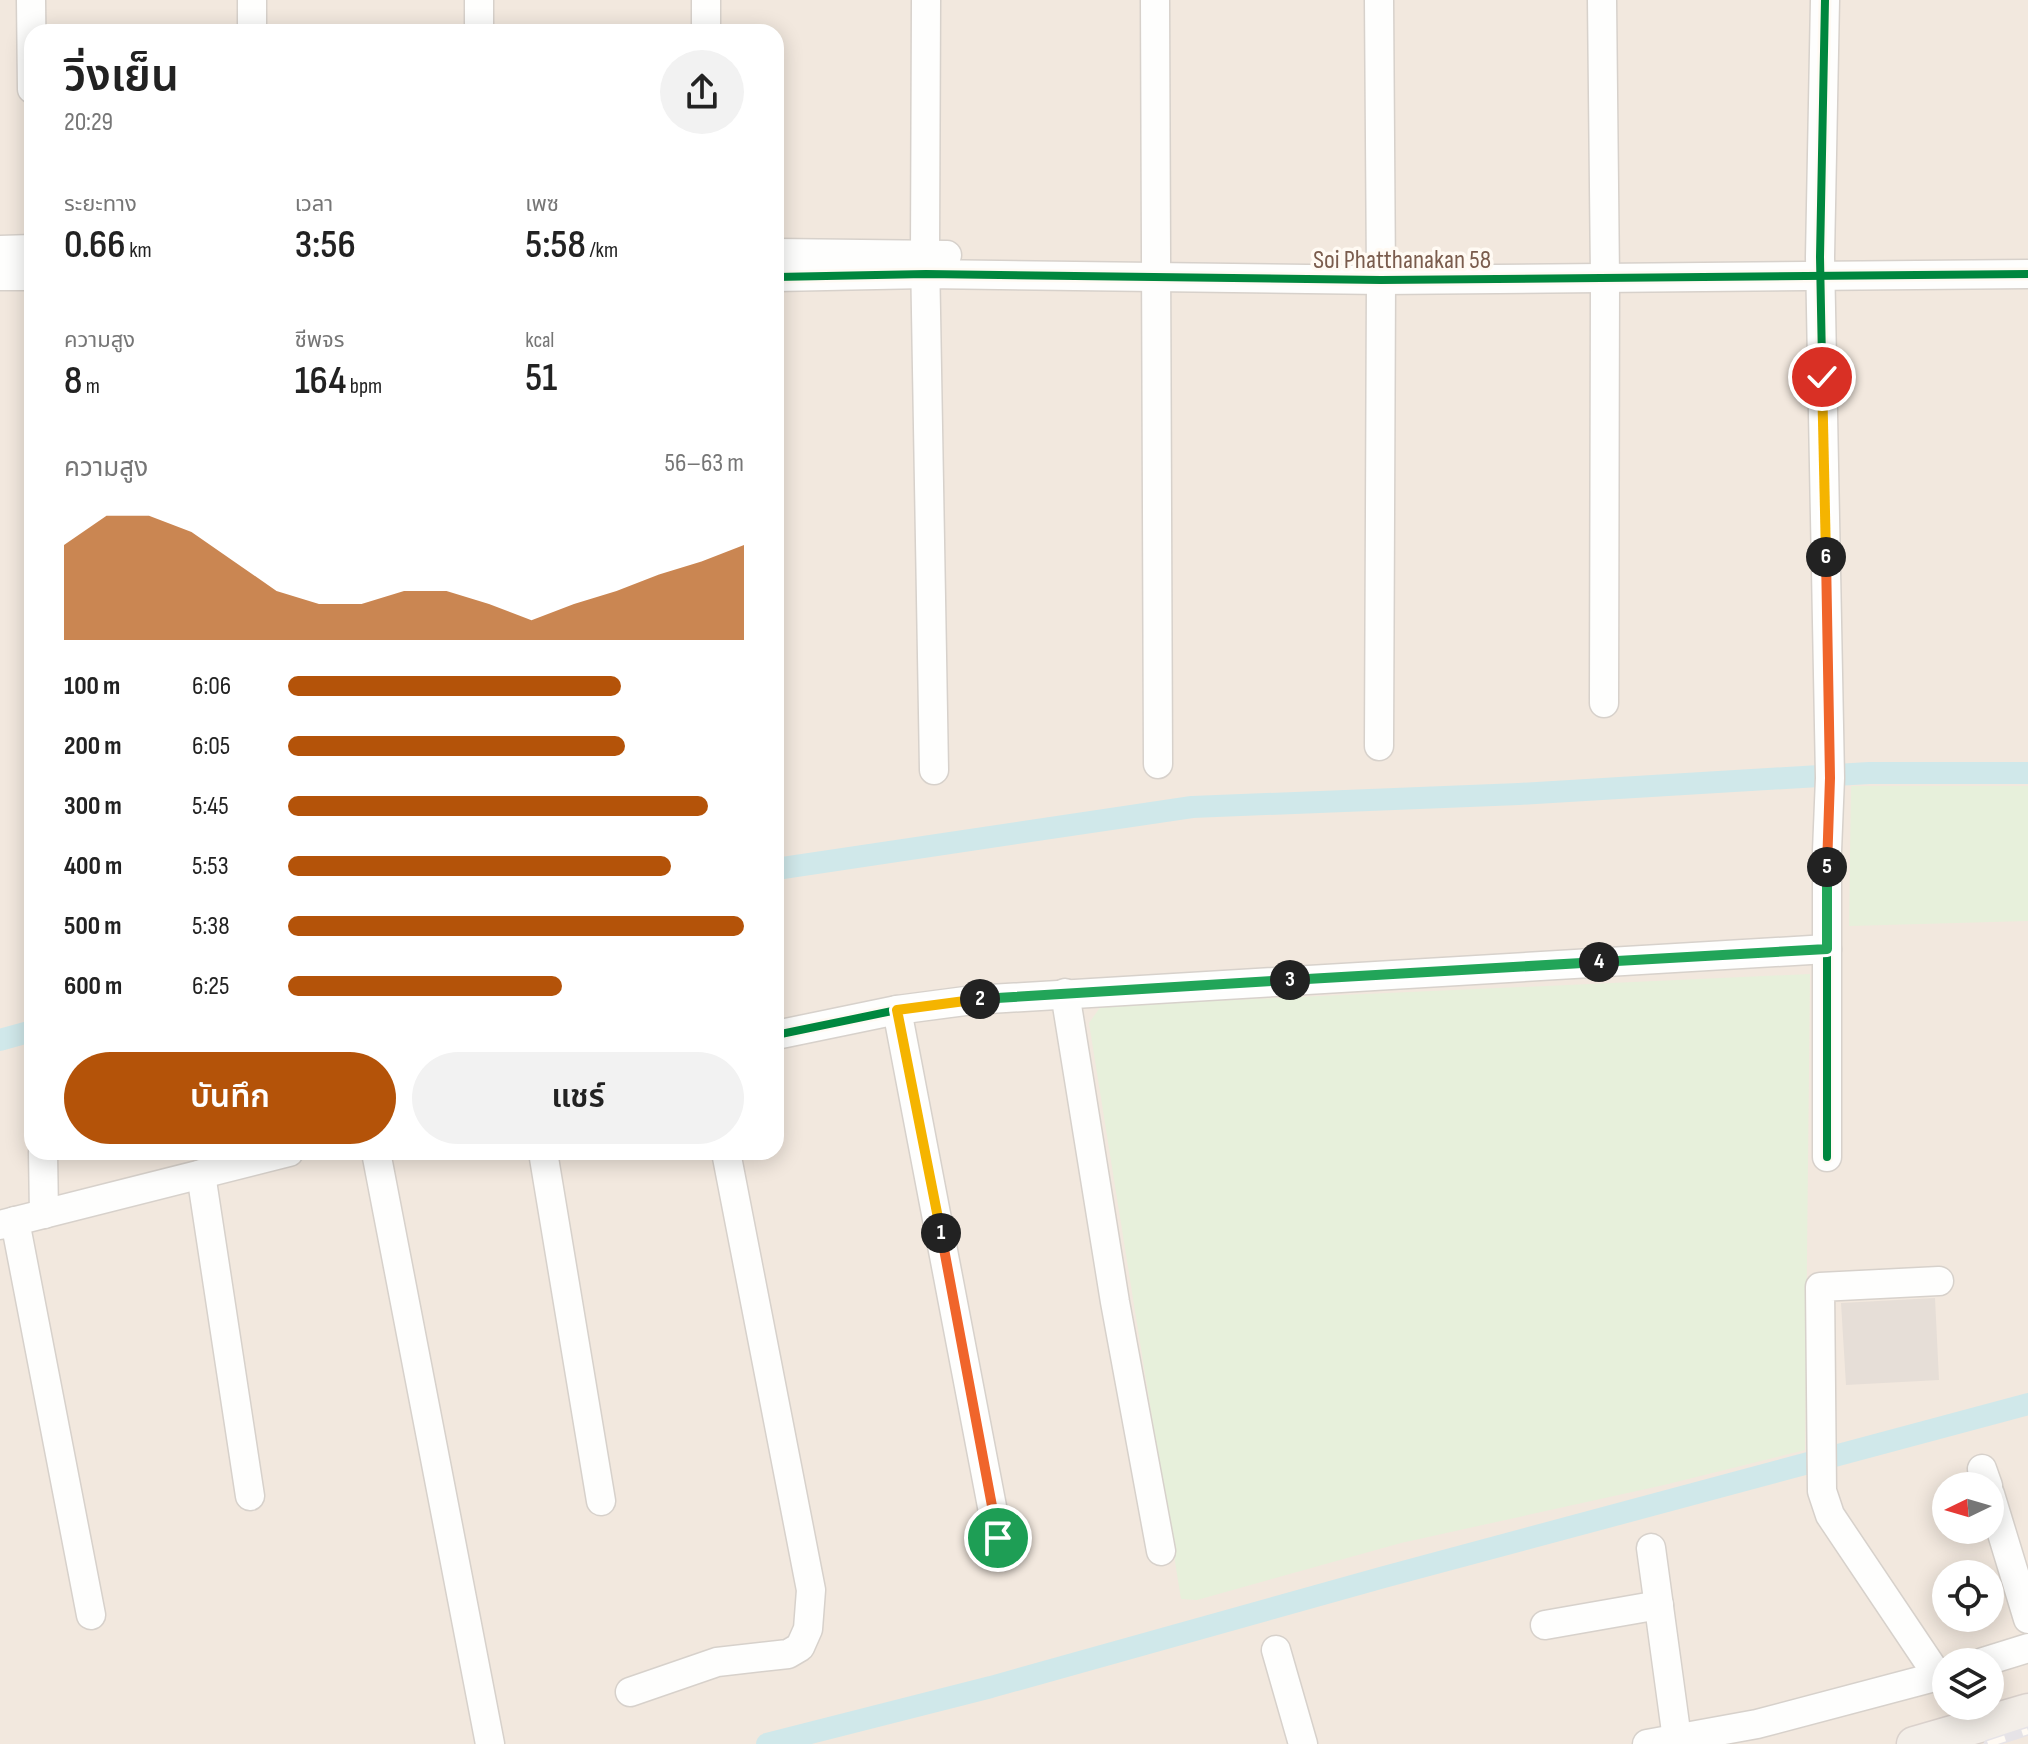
<!DOCTYPE html>
<html lang="th">
<head>
<meta charset="utf-8">
<style>
  :root { --surface:#fff; --page:#f2f2f2; --text:#222; --muted:#767676; --accent:#b45309 }
  body { margin:0; font-family:"Sofia Sans Condensed","Noto Sans Thai",sans-serif; background:var(--page); color:var(--text); height:100vh; display:flex; flex-direction:column; font-size:30px; white-space:nowrap }
  * { box-sizing:border-box; margin:0 }
  p { font-size:26px; color:var(--muted) }
  .icon { flex:none; width:44px; height:44px; fill:none; stroke:currentColor; stroke-width:2; stroke-linecap:round; stroke-linejoin:round }
  .map { position:relative; flex:1; overflow:hidden }
  .sheet { position:absolute; left:24px; top:24px; width:760px; height:1136px; display:flex; flex-direction:column; background:var(--surface); border-radius:24px; box-shadow:0 4px 20px #0003 }
  .sheet>* { flex:none }
  .needle { width:52px; rotate:265deg }
  .buttons { position:absolute; left:1932px; top:1472px; display:grid; gap:16px }
  .buttons a { display:grid; place-items:center; width:72px; height:72px; border-radius:50%; background:var(--surface); box-shadow:0 4px 20px #0003; font-size:40px }
  .pin { position:absolute; display:grid; place-items:center; width:68px; height:68px; color:#fff; margin:-34px; border:4px solid #fff; border-radius:50%; box-shadow:0 2px 8px #0007 }
  .km { position:absolute; width:40px; height:40px; margin:-20px; border-radius:50%; background:#222; color:#fff; font-size:22px; line-height:40px; text-align:center }
  .round { display:grid; place-items:center; flex:none; width:84px; height:84px; border-radius:42px; background:var(--page) }
  .headline { display:flex; align-items:center; justify-content:space-between; height:136px; padding:0 40px }
  h1 { font-size:44px; font-weight:600; line-height:60px }
  .metrics { display:grid; grid-template-columns:repeat(3,1fr); gap:12px; height:136px; padding:8px 40px }
  .metrics div { display:grid; align-content:center }
  .metrics b { font-size:40px; font-weight:600 }
  .metrics small { font-size:22px; font-weight:400 }
  .metrics p { font-size:22px }
  .chart { height:224px; padding:16px 40px }
  .chart p { display:flex; justify-content:space-between }
  .chart svg { width:100%; height:144px; margin-top:8px; fill:var(--accent); opacity:.7 }
  .primary-button { display:flex; gap:16px; margin-top:auto; padding:16px 40px }
  .primary-button a { flex:1; height:92px; border-radius:48px; background:var(--accent); color:#fff; font-size:32px; font-weight:600; line-height:92px; text-align:center }
  .primary-button a+a { background:var(--page); color:var(--text) }
  ul { padding:0 40px; list-style:none; font-size:26px }
  li { display:grid; grid-template-columns:128px 96px 1fr; align-items:center; height:60px }
  li i { height:20px; border-radius:10px; background:var(--accent) }
  .map>svg:first-child { display:block }
  .residential { fill:#f2e8de; fill-rule:evenodd }
  .green { fill:#e7f0db }
  .lines { fill:none; stroke-linecap:round; stroke-linejoin:round }
  .canal { stroke:#d0e8ea; stroke-width:22 }
  .building { fill:#e6ded7 }
  .minor-casing { stroke:#d7d1cb; stroke-width:31 }
  .major-casing { stroke:#dad1cc; stroke-width:37 }
  .minor { stroke:#fefefd; stroke-width:28 }
  .major { stroke:#f3eee8; stroke-width:34 }
  .rail-casing { stroke:#e6e3e7; stroke-width:9 }
  .rail { stroke:#fffaf3; stroke-width:6; stroke-dasharray:18; stroke-linecap:butt }
  .cycleway-casing { stroke:#fffaf3; stroke-width:13 }
  .cycleway { stroke:#00873e; stroke-width:8 }
  .split-1-casing { stroke:#fff; stroke-width:16 }
  .split-2-casing { stroke:#fff; stroke-width:16 }
  .split-3-casing { stroke:#fff; stroke-width:16 }
  .split-4-casing { stroke:#fff; stroke-width:16 }
  .split-5-casing { stroke:#fff; stroke-width:16 }
  .split-6-casing { stroke:#fff; stroke-width:16 }
  .split-7-casing { stroke:#fff; stroke-width:16 }
  .split-1 { stroke:#f0652b; stroke-width:10 }
  .split-2 { stroke:#f5b400; stroke-width:10 }
  .split-3 { stroke:#22a559; stroke-width:10 }
  .split-4 { stroke:#22a559; stroke-width:10 }
  .split-5 { stroke:#22a559; stroke-width:10 }
  .split-6 { stroke:#f0652b; stroke-width:10 }
  .split-7 { stroke:#f5b400; stroke-width:10 }
  .labels { text-anchor:middle; stroke-width:7; stroke-linejoin:round; paint-order:stroke }
  .street-label { font-size:26px; fill:#7a5c4d; stroke:#fffaf3 }
</style>
</head>
<body>
<div class="map">
<svg width="2028" height="1744" viewBox="0 0 2028 1744">
  <rect width="100%" height="100%" fill="#f9f5f0"/>
  <path class="residential" d="M0 0H2028V1744H0ZM32 32H776V1152H32ZM1946 1486H1990V1530H1946ZM1946 1574H1990V1618H1946ZM1946 1662H1990V1706H1946Z"/>
  <g class="green">
    <path d="M1851 786H2028V921L1849 926Z"/>
    <path d="M1810 974 1805 1450 1664 1485 1401 1543 1197 1600 1181 1599 1089 1023 1101 1006Z"/>
  </g>
  <g class="lines">
    <g class="canal">
      <path d="M776 869 1192 807 1519 794 1869 773H2028"/>
      <path d="M0 1040 32 1031"/>
      <path d="M767 1744 991 1687 1384 1577 2028 1404"/>
    </g>
  </g>
  <path class="building" d="M1935 1298 1939 1380 1846 1385 1841 1303Z"/>
  <g class="lines">
    <defs>
      <g id="minor">
        <path d="M31 0 32 89"/>
        <path d="M252 0V32"/>
        <path d="M706 0V32"/>
        <path d="M926 0 925 255 934 770"/>
        <path d="M1155 0 1158 764"/>
        <path d="M1602 0 1605 278 1604 703"/>
        <path d="M1825 0 1820 257 1830 778 1827 851V1157"/>
        <path d="M479 32V0"/>
        <path d="M0 250 32 249"/>
        <path d="M776 253 947 255"/>
        <path d="M0 276H32"/>
        <path d="M776 277 926 274 1381 280 2028 274"/>
        <path d="M1379 746 1381 280 1379 0"/>
        <path d="M1065 993 1115 1302 1161 1551"/>
        <path d="M897 1010 998 1538"/>
        <path d="M776 1035 897 1010 973 1000 1827 949"/>
        <path d="M43 1152 44 1214"/>
        <path d="M376 1152 490 1744"/>
        <path d="M543 1152 601 1501"/>
        <path d="M201 1174 250 1496"/>
        <path d="M15 1221 91 1615"/>
        <path d="M0 1225 289 1152"/>
        <path d="M1982 1469 1988 1486"/>
        <path d="M1990 1494 2028 1619"/>
        <path d="M1651 1548 1677 1739"/>
        <path d="M1545 1625 1659 1605"/>
        <path d="M1276 1650 1303 1744"/>
        <path d="M1983 1662 2028 1648"/>
        <path d="M1938 1676 1830 1515 1822 1491 1820 1287 1939 1281"/>
        <path d="M630 1692 717 1662 788 1654 800 1647 808 1629 811 1590 726 1152"/>
        <path d="M1647 1744 1757 1724 1946 1674"/>
      </g>
      <path id="major" d="M1914 1744 2028 1711"/>
    </defs>
    <use href="#minor" class="minor-casing"/>
    <use href="#major" class="major-casing"/>
    <use href="#minor" class="minor"/>
    <use href="#major" class="major"/>
    <defs>
      <path id="rail" d="M1988 1744 2028 1731"/>
    </defs>
    <use href="#rail" class="rail-casing"/>
    <use href="#rail" class="rail"/>
    <defs>
      <g id="cycleway">
        <path d="M1825 0 1820 257 1830 778 1827 851V1157"/>
        <path d="M776 277 926 274 1381 280 2028 274"/>
        <path d="M776 1035 897 1010 973 1000 1827 949"/>
      </g>
    </defs>
    <use href="#cycleway" class="cycleway-casing"/>
    <use href="#cycleway" class="cycleway"/>
  </g>
  <g class="lines">
    <defs>
      <path id="split-1" d="M941 1233 998 1538"/>
      <path id="split-2" d="M941 1233 897 1010 980 999"/>
      <path id="split-3" d="M980 999 1290 980"/>
      <path id="split-4" d="M1290 980 1599 962"/>
      <path id="split-5" d="M1599 962 1827 949V867"/>
      <path id="split-6" d="M1826 557 1830 778 1827 867"/>
      <path id="split-7" d="M1822 377 1826 557"/>
    </defs>
    <use href="#split-1" class="split-1-casing"/>
    <use href="#split-2" class="split-2-casing"/>
    <use href="#split-3" class="split-3-casing"/>
    <use href="#split-4" class="split-4-casing"/>
    <use href="#split-5" class="split-5-casing"/>
    <use href="#split-6" class="split-6-casing"/>
    <use href="#split-7" class="split-7-casing"/>
    <use href="#split-1" class="split-1"/>
    <use href="#split-2" class="split-2"/>
    <use href="#split-3" class="split-3"/>
    <use href="#split-4" class="split-4"/>
    <use href="#split-5" class="split-5"/>
    <use href="#split-6" class="split-6"/>
    <use href="#split-7" class="split-7"/>
  </g>
  <g class="labels">
    <g class="street-label">
      <text x="1402" y="268">Soi Phatthanakan 58</text>
    </g>
  </g>
</svg>
<div class="buttons">
<a><svg class="needle" viewBox="-14 -14 28 28"><path d="M0-13l5 13h-10z" fill="#e53935"/><path d="M0 13l5-13h-10z" fill="#767676"/></svg></a>
<a><svg class="icon" aria-label="locate" viewBox="0 0 24 24"><circle cx="12" cy="12" r="6"/><path d="M12 2v4M12 18v4M2 12h4M18 12h4"/></svg></a>
<a><svg class="icon" aria-label="layers" viewBox="0 0 24 24"><path d="M12 4l9 5-9 5-9-5zM3 14l9 5 9-5"/></svg></a>
</div>
<div class="pin" style="left:998px;top:1538px;background:#1e9e55"><svg class="icon" aria-label="arrive" viewBox="0 0 24 24"><path d="M6 21V4h12l-3 4 3 4H6"/></svg></div>
<div class="pin" style="left:1822px;top:377px;background:#d93025"><svg class="icon" aria-label="check" viewBox="0 0 24 24"><path d="M5 12l5 5 9-10"/></svg></div>
<b class="km" style="left:941px;top:1233px">1</b>
<b class="km" style="left:980px;top:999px">2</b>
<b class="km" style="left:1290px;top:980px">3</b>
<b class="km" style="left:1599px;top:962px">4</b>
<b class="km" style="left:1827px;top:867px">5</b>
<b class="km" style="left:1826px;top:557px">6</b>
<section class="sheet">
<div class="headline"><div><h1>วิ่งเย็น</h1><p>20:29</p></div><a class="round"><svg class="icon" aria-label="share" viewBox="0 0 24 24"><path d="M12 15V3M7 8l5-5 5 5M5 13v7h14v-7"/></svg></a></div>
<div class="metrics">
<div><p>ระยะทาง</p><b>0.66<small> km</small></b></div>
<div><p>เวลา</p><b>3:56</b></div>
<div><p>เพซ</p><b>5:58<small> /km</small></b></div>
</div>
<div class="metrics">
<div><p>ความสูง</p><b>8<small> m</small></b></div>
<div><p>ชีพจร</p><b>164<small> bpm</small></b></div>
<div><p>kcal</p><b>51</b></div>
</div>
<div class="chart"><p><span>ความสูง</span>56–63 m</p>
<svg viewBox="0 0 160 44" preserveAspectRatio="none"><path d="M0 44V15L10 6L20 6L30 11L40 20L50 29L60 33L70 33L80 29L90 29L100 33L110 38L120 33L130 29L140 24L150 20L160 15V44z"/></svg>
</div>
<ul>
<li><b>100 m</b>6:06<i style="width:73%"></i></li>
<li><b>200 m</b>6:05<i style="width:74%"></i></li>
<li><b>300 m</b>5:45<i style="width:92%"></i></li>
<li><b>400 m</b>5:53<i style="width:84%"></i></li>
<li><b>500 m</b>5:38<i style="width:100%"></i></li>
<li><b>600 m</b>6:25<i style="width:60%"></i></li>
</ul>
<div class="primary-button"><a>บันทึก</a><a>แชร์</a></div>
</section>
</div>
</body>
</html>
